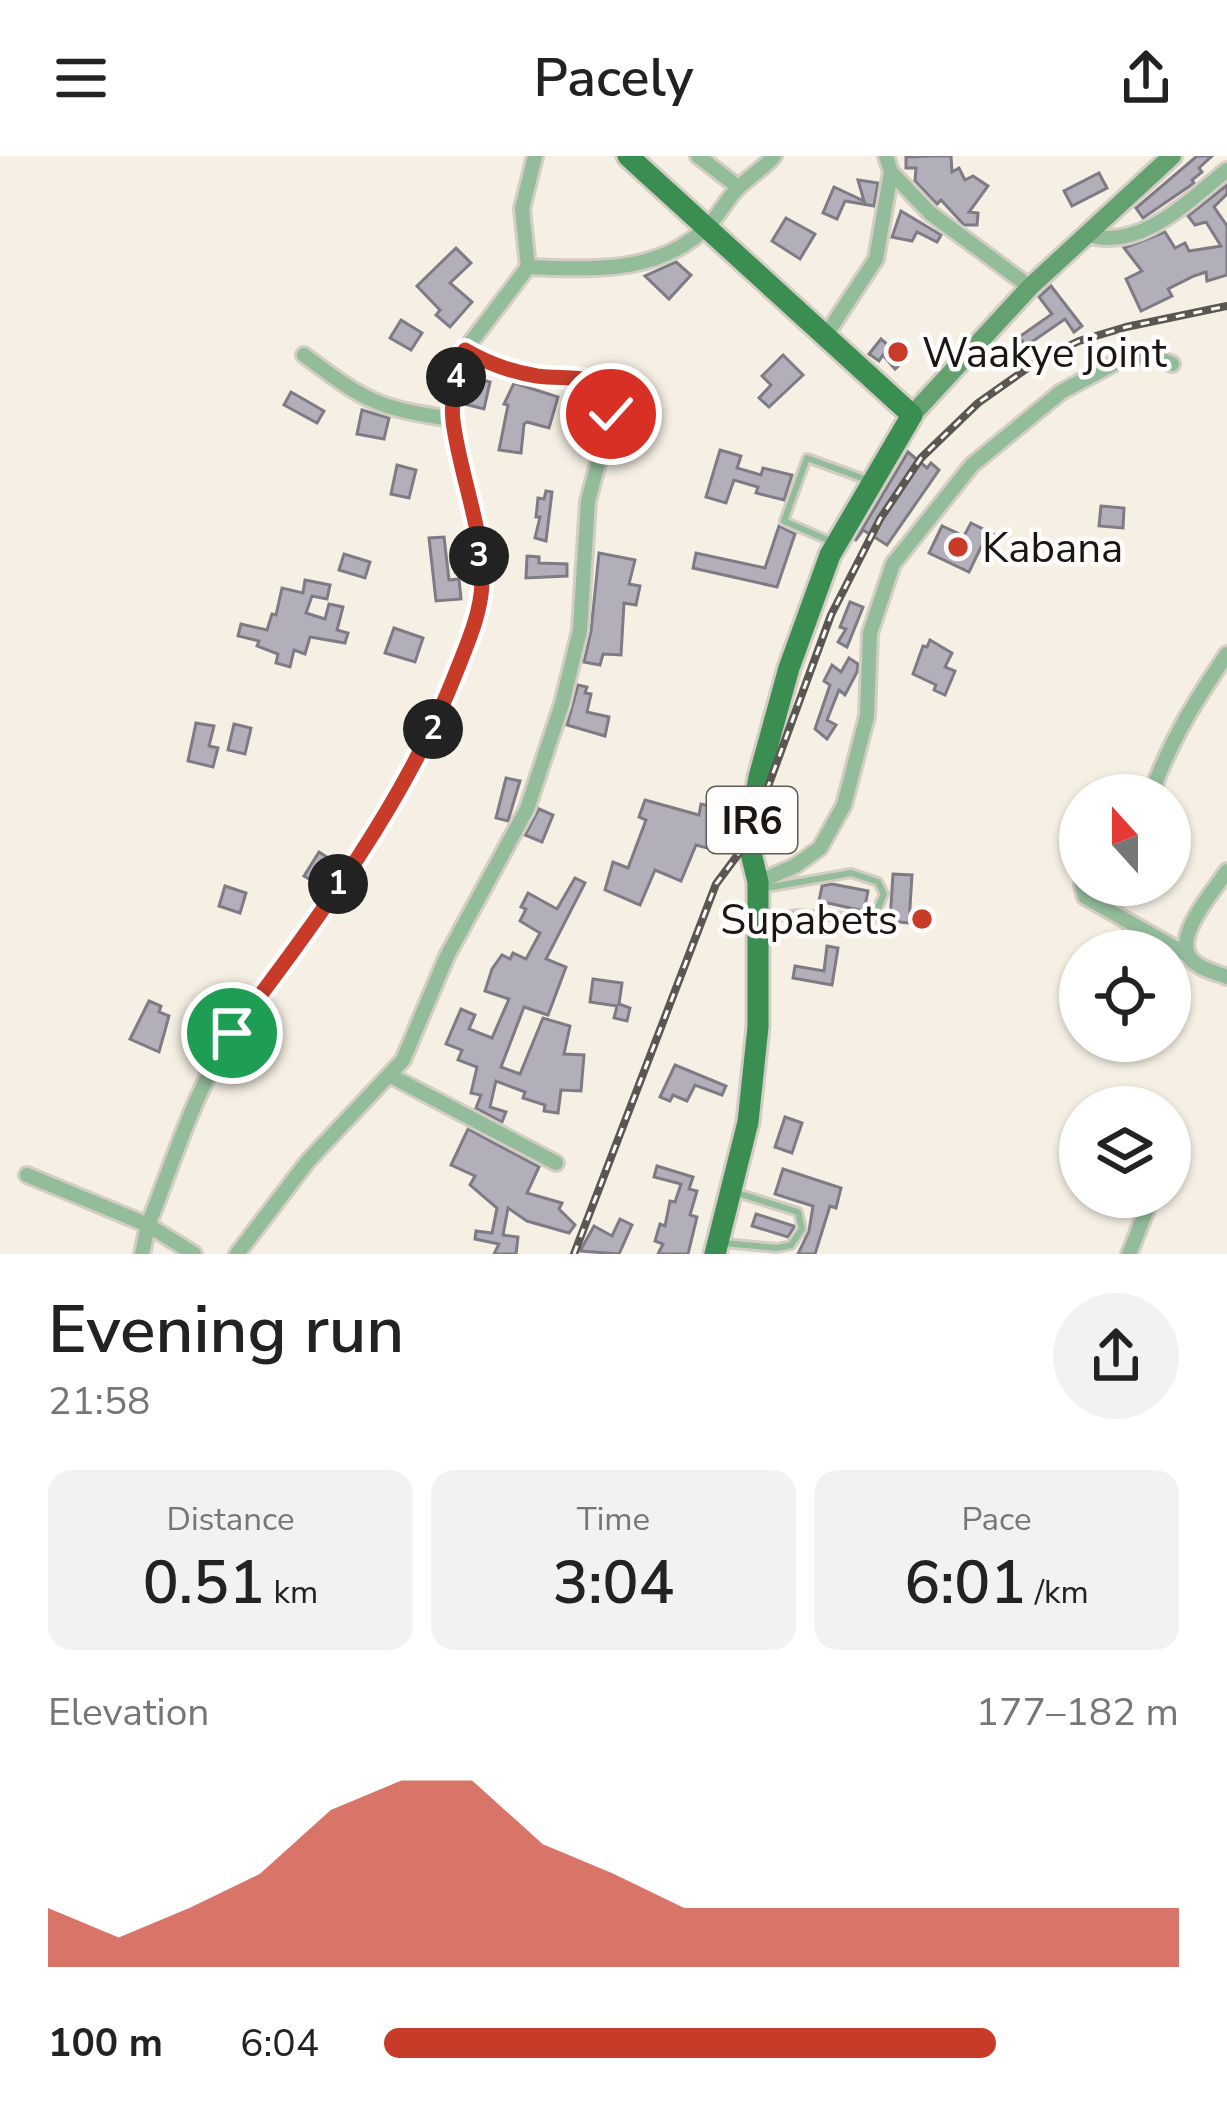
<!DOCTYPE html>
<html lang="en">
<head>
<meta charset="utf-8">
<style>
  :root { --surface:#fff; --page:#f2f2f2; --text:#222; --muted:#767676; --accent:#c83b29 }
  body { margin:0; font-family:"Nunito Sans",sans-serif; background:var(--page); color:var(--text); height:100vh; display:flex; flex-direction:column; font-size:45px; white-space:nowrap }
  * { box-sizing:border-box; margin:0 }
  p { font-size:39px; color:var(--muted) }
  .icon { flex:none; width:66px; height:66px; fill:none; stroke:currentColor; stroke-width:2; stroke-linecap:round; stroke-linejoin:round }
  .map { position:relative; height:1098px; overflow:hidden }
  .drawer { display:flex; flex-direction:column; background:var(--surface); flex:1 }
  .drawer>* { flex:none }
  .needle { width:78px; rotate:339deg }
  .fabs { position:absolute; left:1059px; top:618px; display:grid; gap:24px }
  .fabs a { display:grid; place-items:center; width:132px; height:132px; border-radius:50%; background:var(--surface); box-shadow:0 3px 9px #0004; font-size:60px }
  .pin { position:absolute; display:grid; place-items:center; width:102px; height:102px; color:#fff; margin:-51px; border:6px solid #fff; border-radius:50%; box-shadow:0 3px 12px #0007 }
  .km { position:absolute; width:60px; height:60px; margin:-30px; border-radius:50%; background:#222; color:#fff; font-size:33px; line-height:60px; text-align:center }
  .round { display:grid; place-items:center; flex:none; width:126px; height:126px; border-radius:63px; background:var(--page) }
  .headline { display:flex; align-items:center; justify-content:space-between; height:204px; padding:0 48px }
  h1 { font-size:66px; font-weight:600; line-height:90px }
  .metrics { display:grid; grid-template-columns:repeat(3,1fr); gap:18px; height:204px; padding:12px 48px }
  .metrics div { display:grid; align-content:center; border-radius:24px; background:var(--page); text-align:center }
  .metrics b { font-size:60px; font-weight:600 }
  .metrics small { font-size:33px; font-weight:400 }
  .metrics p { font-size:33px }
  .chart { height:336px; padding:24px 48px }
  .chart p { display:flex; justify-content:space-between }
  .chart svg { width:100%; height:216px; margin-top:12px; fill:var(--accent); opacity:.7 }
  ul { padding:0 48px; list-style:none; font-size:39px }
  li { display:grid; grid-template-columns:192px 144px 1fr; align-items:center; height:90px }
  li i { height:30px; border-radius:15px; background:var(--accent) }
  header { display:flex; justify-content:space-between; align-items:center; height:156px; padding:0 48px; background:var(--surface); font-size:54px; font-weight:600 }
  .map>svg:first-child { display:block }
  .building { fill:#b3afba; stroke:#7f7b85; stroke-width:3 }
  .lines { fill:none; stroke-linecap:round; stroke-linejoin:round }
  .service-casing { stroke:#d3cdc3; stroke-width:12 }
  .minor-casing { stroke:#d3cdc3; stroke-width:20 }
  .secondary-casing { stroke:#d3cdc3; stroke-width:24 }
  .primary-casing { stroke:#d3cdc3; stroke-width:27 }
  .service { stroke:#93bc9a; stroke-width:6 }
  .minor { stroke:#93bc9a; stroke-width:14 }
  .secondary { stroke:#63a270; stroke-width:18 }
  .primary { stroke:#3b8e51; stroke-width:21 }
  .rail-casing { stroke:#5a5651; stroke-width:8 }
  .rail { stroke:#fffdfb; stroke-width:3; stroke-dasharray:9; stroke-linecap:butt }
  .route-casing { stroke:#fff; stroke-width:24 }
  .route { stroke:#c83b29; stroke-width:15 }
  .poi-dot { fill:#c83b29; stroke:#fffdfb; stroke-width:4.5 }
  .labels { text-anchor:middle; stroke-width:9; stroke-linejoin:round; paint-order:stroke }
  .shield { fill:#fffdfb; stroke:#5e5b59; stroke-width:3 }
  .shield-label { font-size:39px; font-weight:bold; fill:#191613 }
  .poi-label { font-size:42px; fill:#191613; stroke:#fffdfb; text-anchor:start }
</style>
</head>
<body>
<header><svg class="icon" aria-label="menu" viewBox="0 0 24 24"><path d="M4 6h16M4 12h16M4 18h16"/></svg>Pacely<svg class="icon" aria-label="share" viewBox="0 0 24 24"><path d="M12 15V3M7 8l5-5 5 5M5 13v7h14v-7"/></svg></header>
<div class="map">
<svg width="1227" height="1098" viewBox="0 0 1227 1098">
  <rect width="100%" height="100%" fill="#f6f0e4"/>
  <g class="building">
    <path d="M931 0H951L952 16 959 12 965 24 973 20 988 30 969 56 978 57 977 69H964L941 44 937 48 915 25 916 12H906V1Z"/>
    <path d="M1197 0H1212L1199 12 1202 16 1192 24 1194 27 1143 62 1136 52Z"/>
    <path d="M1099 17 1107 32 1072 50 1064 35Z"/>
    <path d="M858 24 878 27 874 50 845 45 837 63 823 57 834 31 864 45Z"/>
    <path d="M1227 29V38L1214 51 1227 70V119L1207 125 1206 116 1194 120 1168 133 1172 140 1141 155 1126 123 1142 115 1124 92 1165 76 1175 92 1185 87 1189 95 1221 90 1206 66 1195 69 1188 60Z"/>
    <path d="M901 55 941 79 937 86 917 76 912 85 892 81Z"/>
    <path d="M786 62 815 78 800 103 772 85Z"/>
    <path d="M456 92 471 107 450 127 472 146 450 171 436 159 440 154 417 130Z"/>
    <path d="M676 106 691 119 669 143 645 120Z"/>
    <path d="M1051 130 1082 170 1074 176 1065 163 1026 190 1019 181 1052 158 1039 141Z"/>
    <path d="M401 164 422 177 411 194 390 182Z"/>
    <path d="M881 183 905 204 895 213 883 199 879 205 869 198Z"/>
    <path d="M783 199 803 219 769 251 759 242 771 229 762 220Z"/>
    <path d="M472 221 490 226 484 253 464 248Z"/>
    <path d="M514 227 558 241 549 272 527 266 524 268 521 297 499 294 508 249 504 248Z"/>
    <path d="M291 236 324 255 317 267 284 249Z"/>
    <path d="M362 254 389 262 384 283 357 278Z"/>
    <path d="M720 294 741 300 737 312 761 319 763 312 792 319 784 344 756 337 758 331 734 324 726 347 706 341Z"/>
    <path d="M908 296 927 312 931 307 939 314 887 389 863 374 855 385Z"/>
    <path d="M397 309 416 314 409 342 391 338Z"/>
    <path d="M546 335 552 336 546 385 535 382 540 361H536L538 342 544 343Z"/>
    <path d="M1101 350 1124 352 1123 372 1099 370Z"/>
    <path d="M971 367 995 379 988 392 982 389 969 416 929 397 942 370 964 380Z"/>
    <path d="M779 370 795 378 777 431 693 412 696 397 765 412Z"/>
    <path d="M444 381 449 424 459 423 461 443 436 445 429 382Z"/>
    <path d="M599 397 635 404 629 428 640 430 636 449 624 447 621 499 603 498 600 509 584 506 591 475Z"/>
    <path d="M344 398 370 406 365 422 339 414Z"/>
    <path d="M527 400 539 401V407L567 408V420L526 422Z"/>
    <path d="M305 424 330 429 327 443 312 440 306 457 325 463 329 448 343 451 337 474 348 477 345 487 310 481 305 498 294 494 290 511 276 507 278 498 257 490 259 485 238 480 241 468 267 474 272 458 276 459 282 432 303 437Z"/>
    <path d="M850 446 863 451 847 491 838 486 846 473 840 471Z"/>
    <path d="M394 472 423 482 415 506 385 497Z"/>
    <path d="M930 484 952 497 945 511 955 515 945 539 934 534 936 529 913 518 923 490 927 491Z"/>
    <path d="M849 502 858 508 857 516 845 539 839 534 827 564 836 569 827 583 815 573 830 529 824 525 832 509 841 516Z"/>
    <path d="M578 529 587 531 585 537 591 538 587 556 609 561 605 580 567 569Z"/>
    <path d="M196 567 214 570 209 590 218 592 213 611 188 605Z"/>
    <path d="M234 568 251 572 245 598 228 594Z"/>
    <path d="M506 622 520 625 508 665 496 662Z"/>
    <path d="M645 644 699 659 701 648 714 651 710 670 721 673 715 694 696 689 681 725 655 714 640 749 605 734 613 706 628 712 646 664 639 661Z"/>
    <path d="M539 653 553 659 542 686 525 679Z"/>
    <path d="M319 696 333 705 319 729 304 720Z"/>
    <path d="M893 718 912 719 909 767 890 765Z"/>
    <path d="M575 722 585 727 546 803 566 811 548 859 524 851 501 911 520 918 543 862 570 870 564 898 584 899 581 935 561 934 558 957 544 955 545 949 523 942 525 936 496 925 490 951 506 956 502 966 476 952 481 939 471 937 477 911 458 904 462 894 446 888 461 853 475 859 469 873 492 882 509 843 485 835 492 813 502 799 510 803 513 797 526 803 540 777 520 765 526 753 521 751 528 737 557 753Z"/>
    <path d="M832 728 868 735 864 755 819 745 822 730Z"/>
    <path d="M225 730 246 737 240 757 219 750Z"/>
    <path d="M827 790 838 792 832 829 793 822 795 810 824 815Z"/>
    <path d="M593 823 622 827 619 848 630 852 627 865 614 862 617 850 590 846Z"/>
    <path d="M149 845 161 850 159 856 169 860 159 896 130 883Z"/>
    <path d="M675 909 726 930 722 939 695 929 687 945 673 939 670 945 660 941Z"/>
    <path d="M785 961 802 967 792 997 775 991Z"/>
    <path d="M468 973 539 1011 527 1037 562 1047 559 1053 575 1069 569 1077 527 1065 508 1052 503 1079 518 1081 516 1098H494L499 1088 475 1083 476 1075 492 1077 497 1052 470 1029 475 1020 451 1009Z"/>
    <path d="M657 1010 693 1021 689 1033 697 1035 690 1059 697 1061 688 1098H658L663 1088 655 1085 660 1068 665 1070 670 1045 675 1046 681 1028 654 1021Z"/>
    <path d="M783 1013 841 1032 836 1052 830 1050 815 1098H798L809 1075 813 1050 775 1038Z"/>
    <path d="M756 1058 794 1070V1071L788 1081 752 1070Z"/>
    <path d="M620 1063 632 1069 619 1098 580 1095 594 1070 612 1080Z"/>
  </g>
  <g class="lines">
    <defs>
      <g id="service">
        <path d="M830 385 784 365 807 302 870 325"/>
        <path d="M760 733 851 717 878 726 884 738 873 763 800 758 762 762"/>
        <path d="M724 1087 777 1092 791 1089 802 1073 798 1056 734 1036"/>
      </g>
      <g id="minor">
        <path d="M698 0 738 31"/>
        <path d="M891 16 930 57 1030 131"/>
        <path d="M1085 78C1139 97 1188 45 1227 14"/>
        <path d="M528 111 522 53 535 0"/>
        <path d="M826 179 876 103 891 16 886 0"/>
        <path d="M304 199C365 245 376 252 452 263"/>
        <path d="M1151 639C1169 586 1196 544 1227 498"/>
        <path d="M1227 715C1214 735 1172 781 1191 803 1199 813 1215 816 1227 821"/>
        <path d="M758 726 795 710 820 692 844 649 867 560 870 477 893 408 972 309 1061 236 1126 201 1150 199 1172 208"/>
        <path d="M1082 729 1085 741 1186 798"/>
        <path d="M391 920 556 1007"/>
        <path d="M1170 994 1175 981"/>
        <path d="M27 1019 148 1069C174 1005 193 937 232 878 245 857 262 839 276 820 352 711 425 605 470 480 497 406 462 339 453 266 450 241 458 217 465 194"/>
        <path d="M142 1098 148 1069 194 1098"/>
        <path d="M237 1098 308 1005 403 904 447 800 527 653 562 548 580 474 588 345 611 258 606 237 591 225 538 220 481 204 465 194 528 111C593 113 659 119 709 69 720 58 727 42 739 31 750 20 763 13 774 0"/>
        <path d="M1129 1098 1152 1041"/>
      </g>
      <path id="secondary" d="M912 259 1030 131 1172 0"/>
      <path id="primary" d="M628 0 912 259 830 399 789 512 759 621 748 685 758 726V871L748 966 715 1098"/>
    </defs>
    <use href="#service" class="service-casing"/>
    <use href="#minor" class="minor-casing"/>
    <use href="#secondary" class="secondary-casing"/>
    <use href="#primary" class="primary-casing"/>
    <use href="#service" class="service"/>
    <use href="#minor" class="minor"/>
    <use href="#secondary" class="secondary"/>
    <use href="#primary" class="primary"/>
    <defs>
      <path id="rail" d="M574 1098 716 728 748 685 831 459 880 363 921 302 978 247 1039 204 1079 185 1126 171 1227 150"/>
    </defs>
    <use href="#rail" class="rail-casing"/>
    <use href="#rail" class="rail"/>
  </g>
  <g class="lines">
    <defs>
      <path id="route" d="M232 877C317 764 406 646 457 514 468 486 481 457 482 427 483 371 460 320 453 265 450 241 458 217 465 194 487 207 512 216 537 220 574 225 600 212 611 258"/>
    </defs>
    <use href="#route" class="route-casing"/>
    <use href="#route" class="route"/>
  </g>
  <g class="poi-dot">
    <circle cx="898" cy="196" r="12"/>
    <circle cx="958" cy="391" r="12"/>
    <circle cx="922" cy="763" r="12"/>
  </g>
  <g class="labels">
    <rect class="shield" x="707" y="631" width="90" height="66" rx="9"/>
    <g class="shield-label">
      <text x="752" y="678">IR6</text>
    </g>
    <g class="poi-label">
      <text x="922" y="211">Waakye joint</text>
      <text x="982" y="406">Kabana</text>
      <text x="898" y="778" text-anchor="end">Supabets</text>
    </g>
  </g>
</svg>
<div class="fabs">
<a><svg class="needle" viewBox="-14 -14 28 28"><path d="M0-13l5 13h-10z" fill="#e53935"/><path d="M0 13l5-13h-10z" fill="#767676"/></svg></a>
<a><svg class="icon" aria-label="locate" viewBox="0 0 24 24"><circle cx="12" cy="12" r="6"/><path d="M12 2v4M12 18v4M2 12h4M18 12h4"/></svg></a>
<a><svg class="icon" aria-label="layers" viewBox="0 0 24 24"><path d="M12 4l9 5-9 5-9-5zM3 14l9 5 9-5"/></svg></a>
</div>
<div class="pin" style="left:232px;top:877px;background:#1e9e55"><svg class="icon" aria-label="arrive" viewBox="0 0 24 24"><path d="M6 21V4h12l-3 4 3 4H6"/></svg></div>
<div class="pin" style="left:611px;top:258px;background:#d93025"><svg class="icon" aria-label="check" viewBox="0 0 24 24"><path d="M5 12l5 5 9-10"/></svg></div>
<b class="km" style="left:338px;top:728px">1</b>
<b class="km" style="left:433px;top:573px">2</b>
<b class="km" style="left:479px;top:400px">3</b>
<b class="km" style="left:456px;top:221px">4</b>
</div>
<section class="drawer">
<div class="headline"><div><h1>Evening run</h1><p>21:58</p></div><a class="round"><svg class="icon" aria-label="share" viewBox="0 0 24 24"><path d="M12 15V3M7 8l5-5 5 5M5 13v7h14v-7"/></svg></a></div>
<div class="metrics">
<div><p>Distance</p><b>0.51<small> km</small></b></div>
<div><p>Time</p><b>3:04</b></div>
<div><p>Pace</p><b>6:01<small> /km</small></b></div>
</div>
<div class="chart"><p><span>Elevation</span>177–182 m</p>
<svg viewBox="0 0 160 44" preserveAspectRatio="none"><path d="M0 44V32L10 38L20 32L30 25L40 12L50 6L60 6L70 19L80 25L90 32L100 32L110 32L120 32L130 32L140 32L150 32L160 32V44z"/></svg>
</div>
<ul>
<li><b>100 m</b>6:04<i style="width:77%"></i></li>
</ul>
</section>
</body>
</html>
